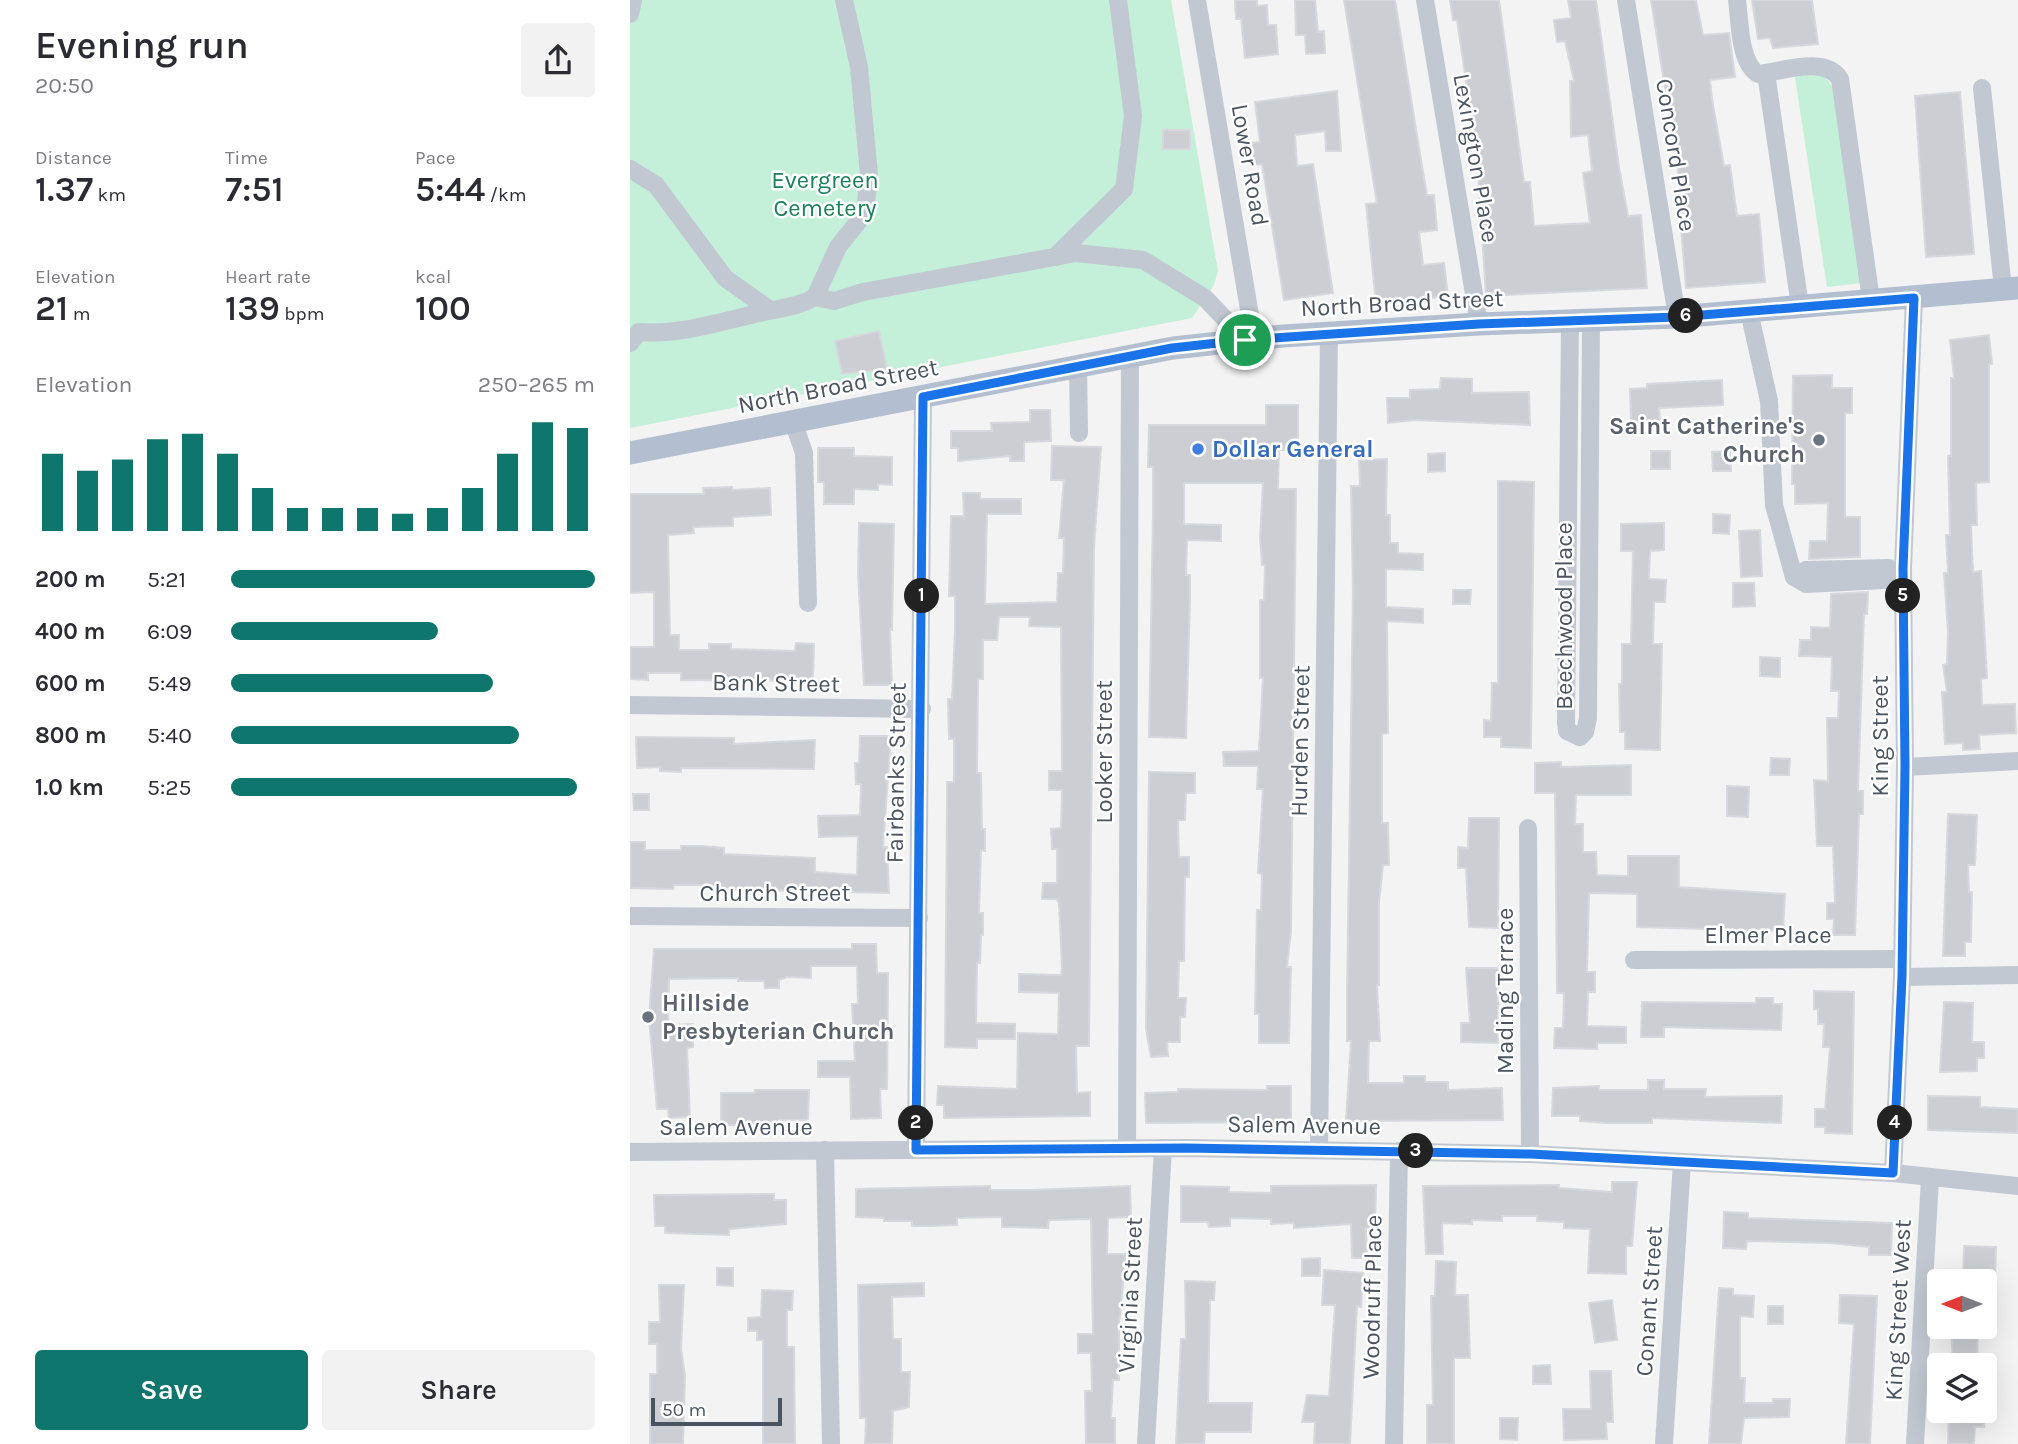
<!DOCTYPE html>
<html lang="en">
<head>
<meta charset="utf-8">
<style>
  :root { --surface:#fff; --page:#f2f2f3; --text:#2b2b33; --muted:#7c7c81; --accent:#0f766e }
  body { margin:0; font-family:Karla,sans-serif; background:var(--page); color:var(--text); height:100vh; display:flex; flex-direction:column; font-size:26px; white-space:nowrap }
  * { box-sizing:border-box; margin:0 }
  p { font-size:23px; color:var(--muted) }
  .icon { flex:none; width:38px; height:38px; fill:none; stroke:currentColor; stroke-width:2; stroke-linecap:round; stroke-linejoin:round }
  .map { position:relative; flex:1; overflow:hidden }
  .drawer { display:flex; flex-direction:column; background:var(--surface); width:630px }
  .drawer>* { flex:none }
  .needle { width:46px; rotate:270deg }
  .buttons { position:absolute; left:1297px; top:1269px; display:grid; gap:14px }
  .buttons a { display:grid; place-items:center; width:70px; height:70px; border-radius:7px; background:var(--surface); box-shadow:0 7px 28px #0002; font-size:35px }
  .scale { position:absolute; left:21px; bottom:18px; width:131px; box-sizing:border-box; padding-left:7px; border:4px solid #4a5360; border-top:0; font-size:19px; line-height:24px; white-space:nowrap; color:#4a5360; -webkit-text-stroke:5px #fff; paint-order:stroke }
  .pin { position:absolute; display:grid; place-items:center; width:60px; height:60px; color:#fff; margin:-30px; border:4px solid #fff; border-radius:50%; box-shadow:0 2px 7px #0007 }
  .km { position:absolute; width:35px; height:35px; margin:-18px; border-radius:50%; background:#222; color:#fff; font-size:19px; line-height:35px; text-align:center }
  .round { display:grid; place-items:center; flex:none; width:74px; height:74px; border-radius:7px; background:var(--page) }
  .overview { display:flex; align-items:center; justify-content:space-between; height:119px; padding:0 35px }
  h1 { font-size:38px; font-weight:600; line-height:52px }
  .stats { display:grid; grid-template-columns:repeat(3,1fr); gap:10px; height:119px; padding:7px 35px }
  .stats div { display:grid; align-content:center }
  .stats b { font-size:35px; font-weight:600 }
  .stats small { font-size:19px; font-weight:400 }
  .stats p { font-size:19px }
  .chart { height:196px; padding:14px 35px }
  .chart p { display:flex; justify-content:space-between }
  .chart svg { width:100%; height:126px; margin-top:7px; stroke:var(--accent); stroke-width:6 }
  .action { display:flex; gap:14px; margin-top:auto; padding:14px 35px }
  .action a { flex:1; height:80px; border-radius:7px; background:var(--accent); color:#fff; font-size:28px; font-weight:600; line-height:80px; text-align:center }
  .action a+a { background:var(--page); color:var(--text) }
  ul { padding:0 35px; list-style:none; font-size:23px }
  li { display:grid; grid-template-columns:112px 84px 1fr; align-items:center; height:52px }
  li i { height:18px; border-radius:9px; background:var(--accent) }
  main { display:flex; flex:1; min-height:0 }
  .map>svg:first-child { display:block }
  .green { fill:#c4efd9 }
  .building { fill:#cdced4; stroke:#d7d8dd; stroke-width:2 }
  .lines { fill:none; stroke-linecap:round; stroke-linejoin:round }
  .minor { stroke:#c1c8d1; stroke-width:18 }
  .major { stroke:#b3bfd0; stroke-width:23 }
  .route-casing { stroke:#fff; stroke-width:14 }
  .route { stroke:#1a73e8; stroke-width:9 }
  .worship-dot { fill:#6b7280; stroke:#fff; stroke-width:2.5 }
  .shop-dot { fill:#3f7fe0; stroke:#fff; stroke-width:2.5 }
  .labels { text-anchor:middle; stroke-width:5; stroke-linejoin:round; paint-order:stroke }
  .street-label { font-size:24px; fill:#4a5360; stroke:#fff }
  .park-label { font-size:24px; fill:#1a8259; stroke:#fff }
  .worship-label { font-size:24px; font-weight:bold; fill:#5b616d; stroke:#fff; text-anchor:end }
  .shop-label { font-size:24px; font-weight:bold; fill:#366cbe; stroke:#fff; text-anchor:start }
</style>
</head>
<body>
<main>
<section class="drawer">
<div class="overview"><div><h1>Evening run</h1><p>20:50</p></div><a class="round"><svg class="icon" aria-label="share" viewBox="0 0 24 24"><path d="M12 15V3M7 8l5-5 5 5M5 13v7h14v-7"/></svg></a></div>
<div class="stats">
<div><p>Distance</p><b>1.37<small> km</small></b></div>
<div><p>Time</p><b>7:51</b></div>
<div><p>Pace</p><b>5:44<small> /km</small></b></div>
</div>
<div class="stats">
<div><p>Elevation</p><b>21<small> m</small></b></div>
<div><p>Heart rate</p><b>139<small> bpm</small></b></div>
<div><p>kcal</p><b>100</b></div>
</div>
<div class="chart"><p><span>Elevation</span>250–265 m</p>
<svg viewBox="0 0 160 44" preserveAspectRatio="none"><path d="M5 44V17M15 44V23M25 44V19M35 44V12M45 44V10M55 44V17M65 44V29M75 44V36M85 44V36M95 44V36M105 44V38M115 44V36M125 44V29M135 44V17M145 44V6M155 44V8"/></svg>
</div>
<ul>
<li><b>200 m</b>5:21<i style="width:100%"></i></li>
<li><b>400 m</b>6:09<i style="width:57%"></i></li>
<li><b>600 m</b>5:49<i style="width:72%"></i></li>
<li><b>800 m</b>5:40<i style="width:79%"></i></li>
<li><b>1.0 km</b>5:25<i style="width:95%"></i></li>
</ul>
<div class="action"><a>Save</a><a>Share</a></div>
</section>
<div class="map">
<svg width="1388" height="1444" viewBox="0 0 1388 1444">
  <rect width="100%" height="100%" fill="#f4f3f3"/>
  <g class="green">
    <path d="M0 0H541L588 271 584 285 562 318 0 428Z"/>
    <path d="M1192 72 1202 86 1233 283 1197 287 1165 77Z"/>
  </g>
  <g class="building">
    <path d="M605 0H627V6L637 5 638 25H646L648 54 615 58 611 19H606Z"/>
    <path d="M665 0H685L688 32 694 31 695 53 676 54 675 35H666Z"/>
    <path d="M714 0H765L793 172 797 195H804L807 230 789 232 793 265 814 263 818 296 746 304 736 204 747 203Z"/>
    <path d="M820 0H869L894 182H900L904 226 960 223 953 173 962 171 958 135 941 137 940 81H944L935 41 927 42 924 20 941 18 938 0H966L989 167 998 216 1011 215 1017 288 856 296 847 156 827 20H823Z"/>
    <path d="M1021 0H1066L1073 35 1099 33 1105 77 1080 80 1082 99 1094 166 1100 165 1107 216 1129 214 1135 282 1056 288 1050 215 1055 214Z"/>
    <path d="M1122 0H1182L1188 44 1143 48 1140 38 1128 39Z"/>
    <path d="M707 91 711 151H696L695 131 665 135 667 166 683 164 703 293 654 300 632 164 622 165 620 143 630 142 625 102Z"/>
    <path d="M1330 92 1344 254 1296 257 1285 96Z"/>
    <rect x="533" y="130" width="27" height="19"/>
    <path d="M249 331 257 369 212 374 205 341Z"/>
    <path d="M1359 335 1362 364H1359V482L1346 483 1347 525H1341L1343 572 1351 571 1357 678 1351 679 1352 705 1385 704 1386 733 1349 735 1350 749 1333 750V743L1315 744 1312 692H1317L1313 665 1317 664 1318 632 1314 573H1318L1316 535H1320L1318 456H1321V378H1324L1320 340Z"/>
    <path d="M1202 375V388H1222V413H1215V517H1230V557L1179 559 1180 541H1197L1198 503 1165 504V484H1162L1163 376Z"/>
    <path d="M811 378 842 379V393L899 392 900 425 784 420 758 423 757 398H780V390L810 389Z"/>
    <path d="M1092 380 1093 405 1029 408 1030 421 1001 422 1000 389 1017 388V384Z"/>
    <path d="M636 405H668V450H649L648 489H666L661 931 657 967H661L659 1043H629V1014H625L627 910H631L632 874 628 873 633 789H627L628 766H594L593 752 629 751 633 678H630V600H634L635 565H632L630 538 633 483H554V524L591 525V541L557 540 556 575H560V597L556 738 519 737 523 515V467H518L519 425H636Z"/>
    <path d="M400 410H420L421 441 394 442V461H380V456L328 461V448H321V431H362L361 423 400 422Z"/>
    <path d="M422 446 471 447 464 547 459 1046H446L447 1093 460 1092V1116L314 1118V1105H307L308 1086 387 1089 388 1033 428 1034 429 993 389 992V974L431 975 432 968 429 903 426 899H412L413 883H427V849H422L421 829 431 828 432 790H419V771H432L431 627 399 626 400 617H369L367 640H353V679H348L347 773H351L352 829H355V851L351 850 349 913H353V935H351L350 963H347L346 1023 385 1024V1039H347V1048L315 1047 317 801V782H324V739H319L318 699H322L325 630V596H319L321 516H334L333 493H350V499H391V514H357L355 604 427 602 428 573H433L434 538H429L434 480H421Z"/>
    <path d="M188 448H224V456L262 457V485L248 484V490L224 489V504H194V482H188Z"/>
    <rect x="1021" y="451" width="19" height="18"/>
    <path d="M1100 451 1101 471H1083L1082 452Z"/>
    <path d="M815 453V471L798 472V454Z"/>
    <path d="M757 459 756 515H760V543H768V553L793 554V570L756 569V607L793 609V623L757 621 758 733 752 734V823H758L759 865H753L749 902V985H747L750 1041H739L738 1083H774V1076H795V1082H818V1090L872 1088 873 1120 716 1121 721 1041H717V994L723 592 721 486H730L729 460Z"/>
    <path d="M868 481 904 482 901 748 871 747V737H854V720L861 721 862 683H868Z"/>
    <path d="M102 487V490L140 488 141 515 103 517V526L63 527 64 533 38 535 40 635H49V650H79V644H101V649L165 651 166 643 184 644 183 681 51 680V673H18V680L0 679V647H24V592L0 593V494H74L73 488Z"/>
    <path d="M1083 514 1100 515 1099 534 1083 533Z"/>
    <path d="M229 523 264 524 262 630 260 629 262 685H234L228 573Z"/>
    <path d="M1034 523V550L1020 551 1019 579 1036 580 1035 602H1024L1023 644H1032L1030 750 995 749V732H990L989 684H992V644H1001L1003 551H991V524Z"/>
    <path d="M1130 530 1132 576 1111 577 1109 531Z"/>
    <path d="M1103 583H1124L1125 606 1103 607Z"/>
    <path d="M823 590H841L840 604H823Z"/>
    <path d="M1238 592 1237 614H1234L1228 791H1233V814H1229L1225 935H1203L1204 919H1197V903H1205L1203 846H1187L1184 780 1198 781 1197 718H1208L1209 691H1201L1202 657 1169 656 1170 640H1181V627L1200 628 1201 594Z"/>
    <path d="M1130 657 1150 658V677L1130 676Z"/>
    <path d="M230 736H261L253 847H257L259 893 80 889V885H44L43 889 0 888V842H15V850H51V846H73L94 848V854L185 858V872L227 875 228 836 189 837 188 816 230 815 231 784H226L225 763H229Z"/>
    <path d="M6 737 104 738V744L185 740 184 769 51 768V772L30 771V767L7 768Z"/>
    <path d="M1141 758 1160 759 1159 775H1140Z"/>
    <path d="M931 762V767L1001 765V795H946L945 824H953V852H966L967 875 998 876V856H1049V887L1155 894 1153 931 1007 927V894L959 893 957 972H965V992H958L957 1026 996 1027V1043H967V1049L924 1048 925 1028H933L934 993H927L925 793H905V763Z"/>
    <path d="M519 772 565 773V793H556L555 820H548L549 857H559V877H555L554 961H549L548 998H556L555 1017H550V1042H537L538 1056 521 1057 516 1029Z"/>
    <path d="M1097 786 1119 787 1118 817 1097 816Z"/>
    <path d="M3 794H19V810H4Z"/>
    <path d="M1318 814 1347 815 1345 865H1338L1339 892H1342L1341 942H1335V956H1313Z"/>
    <path d="M839 818H869L868 928 839 927 836 868H828V847L838 848Z"/>
    <path d="M222 944H246L247 973H258L257 1089H250L251 1118 221 1119 220 1077H188V1061H225L222 1004H228L227 966H181V978L157 977 149 980V988H135L134 981H108V978L39 979 38 1025 63 1024V1047L57 1048 60 1117 39 1118 38 1109H27L19 1017 24 949H222Z"/>
    <path d="M836 968H868V1043L831 1042V1023H840Z"/>
    <path d="M1184 991 1224 992 1222 1134 1195 1133V1127H1185V1109H1195L1200 1047H1193L1194 1024H1188V1009H1184Z"/>
    <path d="M1126 998H1143V1004H1152L1151 1030 1034 1027V1037H1011L1012 1002 1126 1003Z"/>
    <path d="M1314 1002 1343 1003 1342 1042H1354V1058H1347V1071L1310 1072Z"/>
    <path d="M1018 1080H1034V1089H1076L1075 1097 1152 1096 1151 1123 1022 1118V1123H976L950 1121V1116H922L923 1088 969 1086V1090H1018Z"/>
    <path d="M637 1086H661V1122L516 1123 515 1093 548 1092V1089L637 1090Z"/>
    <path d="M125 1090H179L178 1120H149V1126L91 1125V1093H125Z"/>
    <path d="M1298 1096 1350 1097V1107L1388 1109V1133L1298 1130Z"/>
    <path d="M982 1182H1007L1002 1246H996V1274L958 1273 960 1229 934 1228V1222L907 1221V1216H872V1221L842 1220V1224L812 1223 813 1254H796L793 1186 929 1185V1188L982 1192Z"/>
    <path d="M746 1185 745 1228H736L737 1258H722L721 1224 664 1228V1223L641 1224V1219L600 1218V1226L579 1227 578 1222H551V1186L599 1187V1192L641 1193V1186Z"/>
    <path d="M360 1186V1190H402L500 1186 501 1217 478 1218 477 1254H496L489 1326V1380H483L481 1418H485V1444H456L455 1391H462L461 1353H448V1334H463L461 1219 419 1220 418 1228 372 1227V1217L327 1218V1225L301 1226H282V1221H254V1218L226 1217V1189Z"/>
    <path d="M144 1194V1200H156V1224L99 1229V1235L35 1233V1226H25L24 1195Z"/>
    <path d="M1094 1212 1118 1213V1218L1262 1223 1261 1255H1239V1247L1200 1243 1117 1241 1116 1249 1093 1248Z"/>
    <path d="M1334 1246 1366 1247 1365 1281H1333Z"/>
    <path d="M690 1258V1276H672V1259Z"/>
    <path d="M806 1261 826 1262 825 1295H838L840 1358H824V1444H797V1405H803L801 1296H805Z"/>
    <path d="M87 1268H103V1286L87 1285Z"/>
    <path d="M694 1270 733 1273 731 1307 727 1306 720 1444H684L685 1422H672L677 1395 699 1396 705 1305H692Z"/>
    <path d="M555 1281 585 1282 584 1300H580L578 1403H622L621 1432H575L574 1444H546L551 1339H556Z"/>
    <path d="M294 1283V1296L262 1297 263 1339H271V1372H280L279 1407 263 1411 262 1444H235L236 1418H230L228 1285Z"/>
    <path d="M29 1285H54L51 1349 55 1375 53 1444H20V1374H27V1344H19V1322H30Z"/>
    <path d="M1089 1288 1103 1289V1295L1124 1296 1123 1317 1110 1316V1378H1115L1114 1403H1143V1399H1160L1159 1417 1114 1418 1111 1444H1079Z"/>
    <path d="M132 1290 163 1291 162 1310H157V1347H164L165 1444H133V1340H127V1331H118V1318L131 1317Z"/>
    <path d="M1210 1295 1247 1296 1240 1444H1216L1224 1324 1209 1323Z"/>
    <path d="M982 1300 987 1340 965 1343 959 1303Z"/>
    <rect x="1138" y="1306" width="15" height="18"/>
    <path d="M1321 1327 1348 1328 1347 1365H1323Z"/>
    <path d="M920 1365 921 1384H903V1366Z"/>
    <path d="M960 1371H981L983 1422H976L977 1439 934 1440 933 1409H961Z"/>
    <path d="M1319 1410H1355L1354 1427H1345L1344 1444H1318Z"/>
    <path d="M870 1418H888L887 1440 870 1439Z"/>
  </g>
  <g class="lines">
    <g class="minor">
      <path d="M567 0 624 339"/>
      <path d="M795 0 849 324"/>
      <path d="M996 0 1047 317"/>
      <path d="M1107 0C1110 21 1109 62 1128 74 1151 72 1195 55 1210 79L1241 300"/>
      <path d="M0 14 3 0"/>
      <path d="M1136 73 1170 306"/>
      <path d="M1352 88 1373 289"/>
      <path d="M0 169 26 185 95 278 140 310"/>
      <path d="M425 257 494 189 503 116 488 0"/>
      <path d="M185 297 208 247 235 213 239 175 229 67 214 0"/>
      <path d="M1119 311 1139 401 1144 505 1164 577 1176 584 1273 579"/>
      <path d="M940 321 936 723 937 731 950 737 955 732 958 718 961 320"/>
      <path d="M0 343 9 332C56 335 94 320 139 311 157 307 169 306 185 297L204 301 233 292 446 253 513 260 575 298 615 340"/>
      <path d="M448 366 449 433"/>
      <path d="M163 421 174 453 178 603"/>
      <path d="M1164 577 1176 570 1259 568"/>
      <path d="M0 705 292 709"/>
      <path d="M1275 767 1388 761"/>
      <path d="M898 828 900 1154"/>
      <path d="M0 916 289 918"/>
      <path d="M1004 960 1271 959"/>
      <path d="M1272 977 1388 975"/>
      <path d="M497 1148 500 355"/>
      <path d="M195 1150 201 1444"/>
      <path d="M286 1150 293 396"/>
      <path d="M689 1150 699 333"/>
      <path d="M0 1152 556 1148 900 1154 1263 1173 1388 1186"/>
      <path d="M1263 1173 1272 977 1275 767 1273 568 1284 298"/>
      <path d="M516 1444 533 1148"/>
      <path d="M764 1444 769 1151"/>
      <path d="M1034 1444 1052 1162"/>
      <path d="M1285 1444 1300 1178"/>
    </g>
    <path class="major" d="M0 453 543 348 653 336 849 324 1047 317 1388 288"/>
  </g>
  <g class="lines">
    <defs>
      <path id="route" d="M1284 298 1273 568 1275 767 1272 977 1263 1173 900 1154 556 1148 286 1150 293 397 542 348 615 340 849 324 1047 317Z"/>
    </defs>
    <use href="#route" class="route-casing"/>
    <use href="#route" class="route"/>
  </g>
  <g class="worship-dot">
    <circle cx="1189" cy="440" r="7"/>
    <circle cx="18" cy="1017" r="7"/>
  </g>
  <circle class="shop-dot" cx="568" cy="449" r="7"/>
  <g class="labels">
    <g class="street-label">
      <text transform="translate(1046 155) rotate(81)" y="8">Concord Place</text>
      <text transform="translate(846 158) rotate(80)" y="8">Lexington Place</text>
      <text transform="translate(620 165) rotate(80)" y="8">Lower Road</text>
      <text transform="translate(772 303) rotate(-3)" y="8">North Broad Street</text>
      <text transform="translate(208 386) rotate(-11)" y="8">North Broad Street</text>
      <text transform="translate(934 616) rotate(-90)" y="8">Beechwood Place</text>
      <text transform="translate(146 683) rotate(1)" y="8">Bank Street</text>
      <text transform="translate(1250 736) rotate(-90)" y="8">King Street</text>
      <text transform="translate(670 741) rotate(-89)" y="8">Hurden Street</text>
      <text transform="translate(474 752) rotate(-90)" y="8">Looker Street</text>
      <text transform="translate(266 773) rotate(-89)" y="8">Fairbanks Street</text>
      <text x="145" y="901">Church Street</text>
      <text x="1138" y="943">Elmer Place</text>
      <text transform="translate(875 991) rotate(-90)" y="8">Mading Terrace</text>
      <text transform="translate(674 1125) rotate(1)" y="8">Salem Avenue</text>
      <text x="106" y="1135">Salem Avenue</text>
      <text transform="translate(500 1295) rotate(-87)" y="8">Virginia Street</text>
      <text transform="translate(742 1297) rotate(-89)" y="8">Woodruff Place</text>
      <text transform="translate(1019 1301) rotate(-86)" y="8">Conant Street</text>
      <text transform="translate(1268 1310) rotate(-87)" y="8">King Street West</text>
    </g>
    <g class="park-label">
      <text x="195" y="188">Evergreen<tspan x="195" dy="28">Cemetery</tspan></text>
    </g>
    <g class="worship-label">
      <text x="1175" y="434">Saint Catherine's<tspan x="1175" dy="28">Church</tspan></text>
      <text x="32" y="1011" text-anchor="start">Hillside<tspan x="32" dy="28">Presbyterian Church</tspan></text>
    </g>
    <g class="shop-label">
      <text x="582" y="457">Dollar General</text>
    </g>
  </g>
</svg>
<div class="buttons">
<a><svg class="needle" viewBox="-14 -14 28 28"><path d="M0-13l5 13h-10z" fill="#e53935"/><path d="M0 13l5-13h-10z" fill="#7c7c81"/></svg></a>
<a><svg class="icon" aria-label="layers" viewBox="0 0 24 24"><path d="M12 4l9 5-9 5-9-5zM3 14l9 5 9-5"/></svg></a>
</div>
<div class="scale">50 m</div>
<div class="pin" style="left:615px;top:340px;background:#1e9e55"><svg class="icon" aria-label="arrive" viewBox="0 0 24 24"><path d="M6 21V4h12l-3 4 3 4H6"/></svg></div>
<b class="km" style="left:292px;top:596px">1</b>
<b class="km" style="left:286px;top:1123px">2</b>
<b class="km" style="left:786px;top:1151px">3</b>
<b class="km" style="left:1265px;top:1123px">4</b>
<b class="km" style="left:1273px;top:596px">5</b>
<b class="km" style="left:1056px;top:316px">6</b>
</div>
</main>
</body>
</html>
